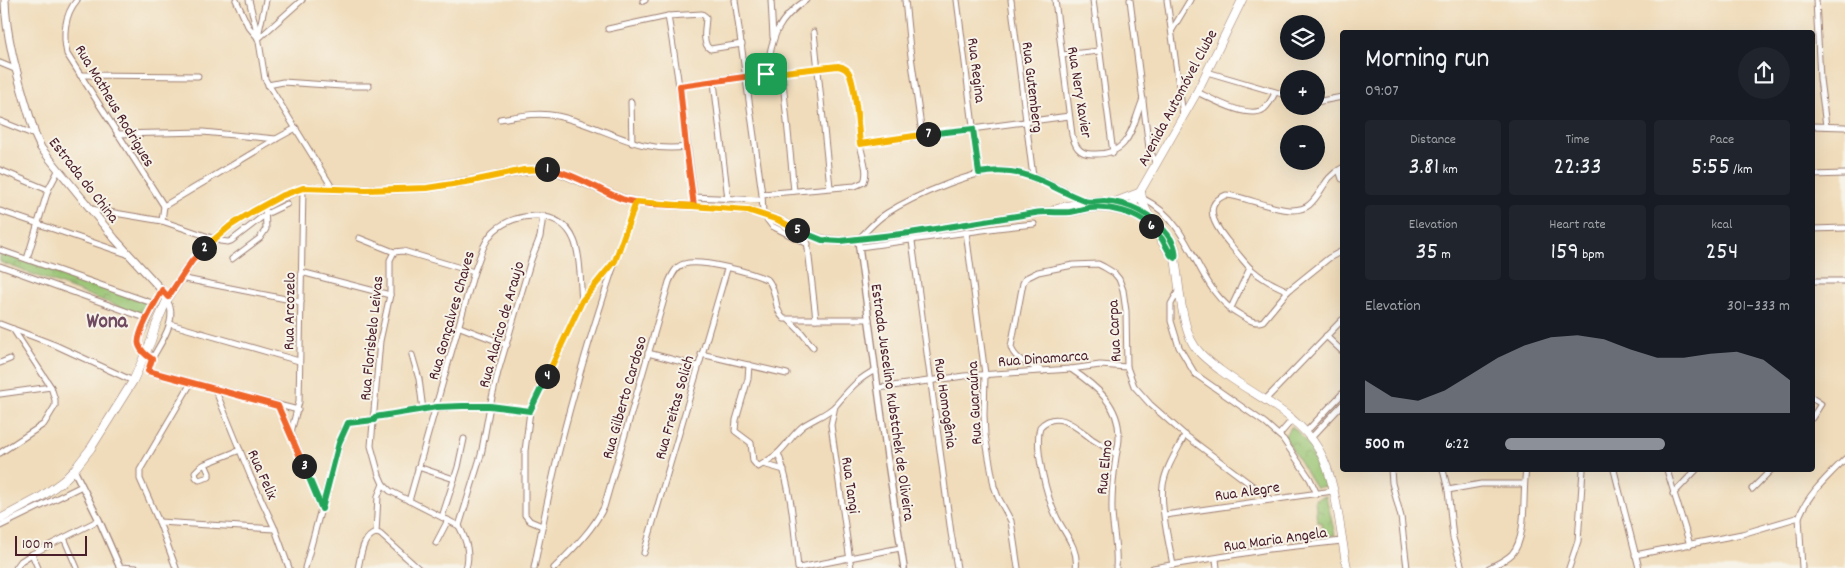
<!DOCTYPE html>
<html lang="en">
<head>
<meta charset="utf-8">
<style>
  :root { --surface:#171b24; --page:#20242c; --text:#f1f3f6; --muted:#9ea1a6; --accent:#8c9099 }
  body { margin:0; font-family:Dekko,sans-serif; background:var(--page); color:var(--text); height:100vh; display:flex; flex-direction:column; font-size:19px; white-space:nowrap }
  * { box-sizing:border-box; margin:0 }
  p { font-size:16px; color:var(--muted) }
  .icon { flex:none; width:28px; height:28px; fill:none; stroke:currentColor; stroke-width:2; stroke-linecap:round; stroke-linejoin:round }
  .map { position:relative; flex:1; overflow:hidden }
  .panel { position:absolute; left:1340px; top:30px; width:475px; height:442px; display:flex; flex-direction:column; background:var(--surface); border-radius:5px; box-shadow:0 5px 20px #0002 }
  .panel>* { flex:none }
  .controls { position:absolute; left:1280px; top:15px; display:grid; gap:10px }
  .controls a { display:grid; place-items:center; width:45px; height:45px; border-radius:50%; background:var(--surface); box-shadow:0 5px 20px #0002; font-size:25px }
  .scale { position:absolute; left:15px; bottom:12px; width:72px; box-sizing:border-box; padding-left:5px; border:2px solid #4a1f2b; border-top:0; font-size:14px; line-height:18px; white-space:nowrap; color:#4a1f2b; -webkit-text-stroke:4px #f7f3e8; paint-order:stroke }
  .pin { position:absolute; display:grid; place-items:center; width:42px; height:42px; color:#fff; margin:-21px; border-radius:10px; box-shadow:0 2px 8px #0006 }
  .km { position:absolute; width:25px; height:25px; margin:-12px; border-radius:50%; background:#222; color:#fff; font-size:14px; line-height:25px; text-align:center }
  .round { display:grid; place-items:center; flex:none; width:52px; height:52px; border-radius:26px; background:var(--page) }
  .headline { display:flex; align-items:center; justify-content:space-between; height:85px; padding:0 25px }
  h1 { font-size:28px; font-weight:600; line-height:38px }
  .metrics { display:grid; grid-template-columns:repeat(3,1fr); gap:8px; height:85px; padding:5px 25px }
  .metrics div { display:grid; align-content:center; border-radius:5px; background:var(--page); text-align:center }
  .metrics b { font-size:25px; font-weight:600 }
  .metrics small { font-size:14px; font-weight:400 }
  .metrics p { font-size:14px }
  .chart { height:140px; padding:10px 25px }
  .chart p { display:flex; justify-content:space-between }
  .chart svg { width:100%; height:90px; margin-top:5px; fill:var(--accent); opacity:.7 }
  ul { padding:0 25px; list-style:none; font-size:16px }
  li { display:grid; grid-template-columns:80px 60px 1fr; align-items:center; height:38px }
  li i { height:12px; border-radius:6px; background:var(--accent) }
  .map>svg:first-child { display:block }
  .park { fill:url(#park-crowns); stroke:#70704d }
  .lines { fill:none; stroke-linecap:round; stroke-linejoin:round }
  .minor-casing { stroke:#9d7e72; stroke-width:7 }
  .tertiary-casing { stroke:#9d7e72; stroke-width:8 }
  .secondary-casing { stroke:#9d7e72; stroke-width:9 }
  .primary-casing { stroke:#9d7e72; stroke-width:9 }
  .minor { stroke:#fff; stroke-width:5 }
  .tertiary { stroke:#fff; stroke-width:5.5 }
  .secondary { stroke:#fff; stroke-width:7 }
  .primary { stroke:#fff; stroke-width:8 }
  .split-1-casing { stroke:#fff; stroke-width:10 }
  .split-2-casing { stroke:#fff; stroke-width:10 }
  .split-3-casing { stroke:#fff; stroke-width:10 }
  .split-4-casing { stroke:#fff; stroke-width:10 }
  .split-5-casing { stroke:#fff; stroke-width:10 }
  .split-6-casing { stroke:#fff; stroke-width:10 }
  .split-7-casing { stroke:#fff; stroke-width:10 }
  .split-8-casing { stroke:#fff; stroke-width:10 }
  .split-1 { stroke:#f0652b; stroke-width:6 }
  .split-2 { stroke:#f5b400; stroke-width:6 }
  .split-3 { stroke:#f0652b; stroke-width:6 }
  .split-4 { stroke:#22a559; stroke-width:6 }
  .split-5 { stroke:#f5b400; stroke-width:6 }
  .split-6 { stroke:#22a559; stroke-width:6 }
  .split-7 { stroke:#22a559; stroke-width:6 }
  .split-8 { stroke:#f5b400; stroke-width:6 }
  .labels { text-anchor:middle; stroke-width:4; stroke-linejoin:round; paint-order:stroke }
  .street-label { font-size:16px; fill:#4a1f2b; stroke:#f7f3e8 }
  .district-label { font-size:21px; font-weight:bold; fill:#6f4a60; stroke:#f7f3e8 }
</style>
</head>
<body>
<div class="map">
<svg width="1845" height="568" viewBox="0 0 1845 568">
  <defs>
    <pattern id="park-crowns" width="20" height="18" patternUnits="userSpaceOnUse" patternTransform="scale(1.25)"><rect width="20" height="18" fill="#96c26f"/><path d="M2 6a3 3 0 1 1 6 0M12 15a3 3 0 1 1 6 0" fill="none" stroke="#7c9d5b"/></pattern>
  </defs>
  <rect width="100%" height="100%" fill="#f7f3e8"/>
  <filter id="ink" filterUnits="userSpaceOnUse"><feTurbulence type="fractalNoise" baseFrequency=".02" numOctaves="2"/><feDisplacementMap in="SourceGraphic" scale="10" xChannelSelector="R" yChannelSelector="G"/><feConvolveMatrix kernelMatrix="1 2 1 2 8 2 1 2 1" color-interpolation-filters="sRGB"/></filter>
  <filter id="wash" filterUnits="userSpaceOnUse"><feTurbulence type="fractalNoise" baseFrequency=".0096" numOctaves="4" result="noise"/><feDisplacementMap in="SourceGraphic" scale="20" xChannelSelector="R" yChannelSelector="G"/><feGaussianBlur stdDeviation="1.12" result="paint"/><feColorMatrix in="noise" values="0 0 0 0 0 0 0 0 0 0 0 0 0 0 0 0 0 1.4 0 .05"/><feComposite in="paint" operator="in"/></filter>
  <g filter="url(#wash)">
    <rect width="100%" height="100%" fill="#f0dcba"/>
    <g class="park">
      <path d="M0 252 153 305 147 317 0 262Z"/>
      <path d="M1292 426C1307 442 1326 462 1325 486L1316 488 1284 436Z"/>
      <path d="M1326 496 1335 535 1323 537 1321 522H1317L1315 499Z"/>
    </g>
  </g>
  <g filter="url(#ink)">
    <g class="lines">
      <defs>
        <g id="minor">
          <path d="M77 0C64 15 63 36 67 54L164 206 162 221"/>
          <path d="M236 0 248 26 258 38"/>
          <path d="M249 0 258 36"/>
          <path d="M266 0 258 36 265 79 333 189"/>
          <path d="M735 0 762 194 763 214 772 226 808 244"/>
          <path d="M771 0 773 37"/>
          <path d="M905 0 910 49 922 134"/>
          <path d="M957 0 979 173"/>
          <path d="M1011 0 1033 177"/>
          <path d="M1055 0 1072 135C1075 146 1079 154 1092 154 1130 156 1131 129 1143 99"/>
          <path d="M1093 0 1113 153"/>
          <path d="M1130 0 1149 148 1156 164"/>
          <path d="M1167 0 1183 115"/>
          <path d="M1816 0 1820 79 1826 126"/>
          <path d="M643 1 645 0"/>
          <path d="M668 16C679 79 687 142 695 206"/>
          <path d="M608 29 668 16 702 14 706 17C706 26 701 43 710 49L742 44"/>
          <path d="M1172 30 1190 0"/>
          <path d="M814 32 830 187"/>
          <path d="M258 39 302 0"/>
          <path d="M1062 55 1099 51"/>
          <path d="M0 63 17 70"/>
          <path d="M782 72 794 191"/>
          <path d="M1207 72 1289 96"/>
          <path d="M766 73C773 38 774 22 806 0"/>
          <path d="M80 75 198 76"/>
          <path d="M714 82 728 199"/>
          <path d="M268 85 283 82 342 86H369"/>
          <path d="M680 86 766 73 838 66C844 67 848 70 850 75 857 90 857 126 860 144 862 156 869 171 864 182L855 186 762 194"/>
          <path d="M1197 92C1212 99 1249 120 1264 109 1269 105 1272 99 1275 93"/>
          <path d="M631 102 632 143"/>
          <path d="M1316 102 1342 97"/>
          <path d="M500 119C519 116 538 112 557 116 603 125 635 154 686 147"/>
          <path d="M0 121 35 135"/>
          <path d="M1812 126 1845 127"/>
          <path d="M117 134 203 132 276 139"/>
          <path d="M860 144 1069 116"/>
          <path d="M0 170 48 190"/>
          <path d="M1339 170 1342 179"/>
          <path d="M1812 175 1845 174"/>
          <path d="M693 197 762 200"/>
          <path d="M1142 198C1156 205 1168 215 1177 228 1199 259 1207 297 1242 316 1249 320 1255 324 1263 321L1288 291 1329 258 1342 251"/>
          <path d="M164 206 276 139 296 128"/>
          <path d="M91 209 162 221 215 239"/>
          <path d="M0 211 127 254"/>
          <path d="M1812 229 1845 228"/>
          <path d="M966 232 985 374 984 415 985 435 994 486 998 497 1011 521 1018 568"/>
          <path d="M359 238 394 252 403 251 474 272"/>
          <path d="M807 240 816 319"/>
          <path d="M858 240C867 230 876 220 887 213 912 197 979 167 1009 171 1036 174 1062 190 1087 202"/>
          <path d="M220 241 228 242 231 241 266 214 287 204"/>
          <path d="M912 241 951 533 957 568"/>
          <path d="M860 247 997 228 1034 224"/>
          <path d="M0 250 155 304"/>
          <path d="M394 252 390 260V295L380 341 371 446 379 475 383 484 390 491 459 526"/>
          <path d="M27 259 48 190 58 171"/>
          <path d="M232 259 260 238 266 229 265 204"/>
          <path d="M0 266 148 319"/>
          <path d="M301 272 390 295"/>
          <path d="M180 278 301 302"/>
          <path d="M1812 281H1845"/>
          <path d="M163 290 139 338 140 347 152 359C161 342 179 319 167 300"/>
          <path d="M1179 290 1171 304V321L1179 347 1195 374 1265 423 1283 439 1310 479 1317 494"/>
          <path d="M1288 291C1275 285 1262 279 1251 269 1245 263 1239 255 1233 248 1221 234 1197 206 1226 195 1248 196 1291 220 1309 205 1323 193 1323 178 1342 168"/>
          <path d="M1230 310 1250 268"/>
          <path d="M789 320 801 332 813 347"/>
          <path d="M0 324 55 345 133 381"/>
          <path d="M170 324 299 361"/>
          <path d="M460 327 507 345"/>
          <path d="M1326 336 1342 351"/>
          <path d="M648 353 697 366"/>
          <path d="M701 354 787 374"/>
          <path d="M412 355 419 379 423 410"/>
          <path d="M152 359 148 371 298 410"/>
          <path d="M0 363 10 359"/>
          <path d="M749 365 748 379 736 420 735 431 751 443 753 461 758 467C764 463 771 459 777 454 786 446 793 434 803 426 813 419 828 414 836 405 848 391 858 378 876 370"/>
          <path d="M1071 369C1096 386 1120 405 1119 438 1119 444 1117 451 1116 457 1114 472 1112 488 1112 503 1111 525 1118 545 1116 568"/>
          <path d="M1043 371C1031 365 1015 361 1011 347L1023 283 1026 278 1038 272 1073 265 1098 264 1104 267 1114 273 1119 279 1123 290 1126 311 1127 367 1134 386 1150 404 1185 435 1270 499"/>
          <path d="M878 388 964 376 1071 369 1100 365 1127 367"/>
          <path d="M215 389 250 475 275 529 289 568"/>
          <path d="M0 394 51 387"/>
          <path d="M1812 398 1821 404 1812 418"/>
          <path d="M1265 400 1342 320"/>
          <path d="M278 406 291 432 321 509"/>
          <path d="M835 406 831 425 851 568"/>
          <path d="M375 417C404 413 434 407 464 406 486 405 508 408 530 411"/>
          <path d="M291 432 299 402 303 188"/>
          <path d="M1306 432 1342 394"/>
          <path d="M1279 435 1292 420"/>
          <path d="M1311 438 1342 405"/>
          <path d="M0 453 44 424 55 406V400L51 387 13 329"/>
          <path d="M778 453C792 490 794 529 798 568"/>
          <path d="M205 464 209 473V477L199 480 196 477 195 472 200 467 205 464 240 450"/>
          <path d="M763 464 784 470"/>
          <path d="M418 467 454 479"/>
          <path d="M1391 470 1392 483 1401 517 1407 568"/>
          <path d="M1443 470 1448 490 1453 538 1462 568"/>
          <path d="M1614 470 1639 568"/>
          <path d="M1667 470 1690 545"/>
          <path d="M1752 489 1771 470"/>
          <path d="M1448 490 1481 484H1524"/>
          <path d="M1673 494 1696 470"/>
          <path d="M409 501 474 272C480 258 483 242 494 231 516 211 561 208 574 240 581 256 580 283 582 301"/>
          <path d="M1165 515 1333 491"/>
          <path d="M442 517 458 467 464 439"/>
          <path d="M1799 517 1802 568"/>
          <path d="M159 522 275 529"/>
          <path d="M0 526 82 486"/>
          <path d="M459 526 481 455 490 406 498 372 531 260 540 237 543 216"/>
          <path d="M459 526C466 539 471 553 466 568"/>
          <path d="M542 526 530 521 525 515V451L530 411 582 301 613 263"/>
          <path d="M376 533 380 534 418 568"/>
          <path d="M64 538 77 568"/>
          <path d="M436 543 448 520"/>
          <path d="M644 553 727 269"/>
          <path d="M32 554 38 568"/>
          <path d="M1635 555 1742 534 1799 517C1808 494 1828 476 1845 459"/>
          <path d="M1216 559 1217 568"/>
          <path d="M1173 565C1169 543 1160 507 1163 485 1166 467 1177 451 1185 435"/>
          <path d="M119 567 136 568"/>
          <path d="M16 568 21 561 32 554 99 520"/>
          <path d="M176 568 159 522 140 479V470L191 383"/>
          <path d="M305 568 332 468 345 428 349 423 374 420"/>
          <path d="M358 568C361 556 362 537 376 533L378 496 383 484"/>
          <path d="M534 568C543 522 552 476 564 431 584 354 609 277 636 202"/>
          <path d="M554 568C573 549 592 531 604 507L669 282C672 275 676 266 684 264 701 259 751 272 768 280 778 292 773 309 784 319H869"/>
          <path d="M799 568 900 548"/>
          <path d="M1076 568C1079 549 1065 534 1057 518 1047 498 1034 449 1040 427 1057 408 1077 428 1092 439 1100 444 1108 449 1116 454"/>
          <path d="M1153 568 1269 549 1342 541"/>
          <path d="M1489 568C1497 564 1506 560 1512 554 1528 536 1522 493 1526 470"/>
          <path d="M1569 568 1578 541 1583 470"/>
        </g>
        <g id="tertiary">
          <path d="M858 240 887 456 904 568"/>
          <path d="M74 470 99 520 120 568"/>
        </g>
        <path id="secondary" d="M5 0C6 46 23 92 35 135L41 148 115 239 168 297"/>
        <g id="primary">
          <path d="M1141 192 1143 203 1149 216"/>
          <path d="M1115 202 1141 192"/>
          <path d="M1132 206 1197 92 1242 0"/>
          <path d="M1054 210C1095 195 1138 198 1167 234 1172 240 1178 250 1175 258 1179 282 1181 319 1191 340 1197 353 1209 361 1220 370 1252 395 1298 413 1319 450 1337 481 1340 533 1347 568"/>
          <path d="M0 519 41 497 63 481 74 470 91 448 133 381 151 341 156 325 167 300 192 261 204 248 230 226 265 204 303 188 366 190 427 188 537 169H550L561 173 621 198 636 202 747 210 779 220 806 234 822 239 840 241 910 233 1035 213C1047 211 1059 213 1070 212 1077 211 1083 209 1090 208 1109 207 1134 211 1149 224 1160 234 1164 250 1175 258"/>
        </g>
      </defs>
      <use href="#minor" class="minor-casing"/>
      <use href="#tertiary" class="tertiary-casing"/>
      <use href="#secondary" class="secondary-casing"/>
      <use href="#primary" class="primary-casing"/>
      <use href="#minor" class="minor"/>
      <use href="#tertiary" class="tertiary"/>
      <use href="#secondary" class="secondary"/>
      <use href="#primary" class="primary"/>
    </g>
  </g>
  <g class="lines" filter="url(#ink)">
    <defs>
      <path id="split-1" d="M547 169C572 172 598 190 622 199 645 206 671 204 694 206L686 147 680 86 766 74"/>
      <path id="split-2" d="M204 248 230 226 252 212 281 196 303 188 366 190 427 188 472 181 524 170 547 169"/>
      <path id="split-3" d="M204 248 192 261 168 297 162 290 161 292C156 301 135 336 139 345 141 351 147 356 152 359L148 371 278 406 304 466"/>
      <path id="split-4" d="M304 466 322 509 339 443 348 423 374 420 375 417 437 407 463 406H490L530 411 547 376"/>
      <path id="split-5" d="M547 376 582 301 615 261 636 202 747 210 778 220 797 230"/>
      <path id="split-6" d="M797 230 822 240 840 241 910 233 1035 213C1047 211 1058 213 1070 212 1076 211 1083 209 1089 208 1110 206 1135 212 1151 226"/>
      <path id="split-7" d="M928 134 973 129 979 173C1026 165 1044 185 1085 201 1091 203 1098 201 1104 201 1130 203 1151 213 1167 234 1172 240 1177 250 1175 258L1171 255 1162 239 1151 226"/>
      <path id="split-8" d="M766 74 838 66C844 67 848 70 850 75 856 90 858 126 860 144L928 134"/>
    </defs>
    <use href="#split-1" class="split-1-casing"/>
    <use href="#split-2" class="split-2-casing"/>
    <use href="#split-3" class="split-3-casing"/>
    <use href="#split-4" class="split-4-casing"/>
    <use href="#split-5" class="split-5-casing"/>
    <use href="#split-6" class="split-6-casing"/>
    <use href="#split-7" class="split-7-casing"/>
    <use href="#split-8" class="split-8-casing"/>
    <use href="#split-1" class="split-1"/>
    <use href="#split-2" class="split-2"/>
    <use href="#split-3" class="split-3"/>
    <use href="#split-4" class="split-4"/>
    <use href="#split-5" class="split-5"/>
    <use href="#split-6" class="split-6"/>
    <use href="#split-7" class="split-7"/>
    <use href="#split-8" class="split-8"/>
  </g>
  <g class="labels">
    <g class="street-label">
      <text transform="translate(978 70) rotate(83)" y="6">Rua Regina</text>
      <text transform="translate(1034 87) rotate(83)" y="6">Rua Gutemberg</text>
      <text transform="translate(1081 92) rotate(81)" y="6">Rua Nery Xavier</text>
      <text transform="translate(1176 97) rotate(-62)" y="6">Avenida Automóvel Clube</text>
      <text transform="translate(116 105) rotate(59)" y="6">Rua Matheus Rodrigues</text>
      <text transform="translate(85 179) rotate(52)" y="6">Estrada do China</text>
      <text transform="translate(288 311) rotate(-89)" y="6">Rua Arcozelo</text>
      <text transform="translate(450 315) rotate(-74)" y="6">Rua Gonçalves Chaves</text>
      <text transform="translate(500 324) rotate(-74)" y="6">Rua Alarico de Araujo</text>
      <text transform="translate(1113 331) rotate(-93)" y="6">Rua Carpa</text>
      <text transform="translate(370 338) rotate(-84)" y="6">Rua Florisbelo Leivas</text>
      <text transform="translate(1043 357) rotate(-4)" y="6">Rua Dinamarca</text>
      <text transform="translate(623 397) rotate(-74)" y="6">Rua Gilberto Cardoso</text>
      <text transform="translate(894 402) rotate(82)" y="6">Estrada Juscelino Kubstchek de Oliveira</text>
      <text transform="translate(947 403) rotate(82)" y="6">Rua Homogênia</text>
      <text transform="translate(973 403) rotate(-93)" y="6">Rua Guaraúna</text>
      <text transform="translate(673 407) rotate(-74)" y="6">Rua Freitas Solich</text>
      <text transform="translate(1103 467) rotate(-84)" y="6">Rua Elmo</text>
      <text transform="translate(264 474) rotate(66)" y="6">Rua Felix</text>
      <text transform="translate(852 485) rotate(82)" y="6">Rua Tangi</text>
      <text transform="translate(1247 490) rotate(-8)" y="6">Rua Alegre</text>
      <text transform="translate(1275 538) rotate(-8)" y="6">Rua Maria Angela</text>
    </g>
    <g class="district-label">
      <text x="107" y="327">Wona</text>
    </g>
  </g>
</svg>
<div class="controls">
<a><svg class="icon" aria-label="layers" viewBox="0 0 24 24"><path d="M12 4l9 5-9 5-9-5zM3 14l9 5 9-5"/></svg></a>
<a>+</a>
<a>−</a>
</div>
<div class="scale">100 m</div>
<div class="pin" style="left:766px;top:74px;background:#1e9e55"><svg class="icon" aria-label="arrive" viewBox="0 0 24 24"><path d="M6 21V4h12l-3 4 3 4H6"/></svg></div>
<b class="km" style="left:547px;top:169px">1</b>
<b class="km" style="left:204px;top:248px">2</b>
<b class="km" style="left:304px;top:466px">3</b>
<b class="km" style="left:547px;top:376px">4</b>
<b class="km" style="left:797px;top:230px">5</b>
<b class="km" style="left:1151px;top:226px">6</b>
<b class="km" style="left:928px;top:134px">7</b>
<section class="panel">
<div class="headline"><div><h1>Morning run</h1><p>09:07</p></div><a class="round"><svg class="icon" aria-label="share" viewBox="0 0 24 24"><path d="M12 15V3M7 8l5-5 5 5M5 13v7h14v-7"/></svg></a></div>
<div class="metrics">
<div><p>Distance</p><b>3.81<small> km</small></b></div>
<div><p>Time</p><b>22:33</b></div>
<div><p>Pace</p><b>5:55<small> /km</small></b></div>
</div>
<div class="metrics">
<div><p>Elevation</p><b>35<small> m</small></b></div>
<div><p>Heart rate</p><b>159<small> bpm</small></b></div>
<div><p>kcal</p><b>254</b></div>
</div>
<div class="chart"><p><span>Elevation</span>301–333 m</p>
<svg viewBox="0 0 160 44" preserveAspectRatio="none"><path d="M0 44V28L10 36L20 38L30 33L40 25L50 17L60 11L70 7L80 6L90 8L100 13L110 17L120 17L130 15L140 14L150 18L160 28V44z"/></svg>
</div>
<ul>
<li><b>500 m</b>6:22<i style="width:56%"></i></li>
</ul>
</section>
</div>
</body>
</html>
